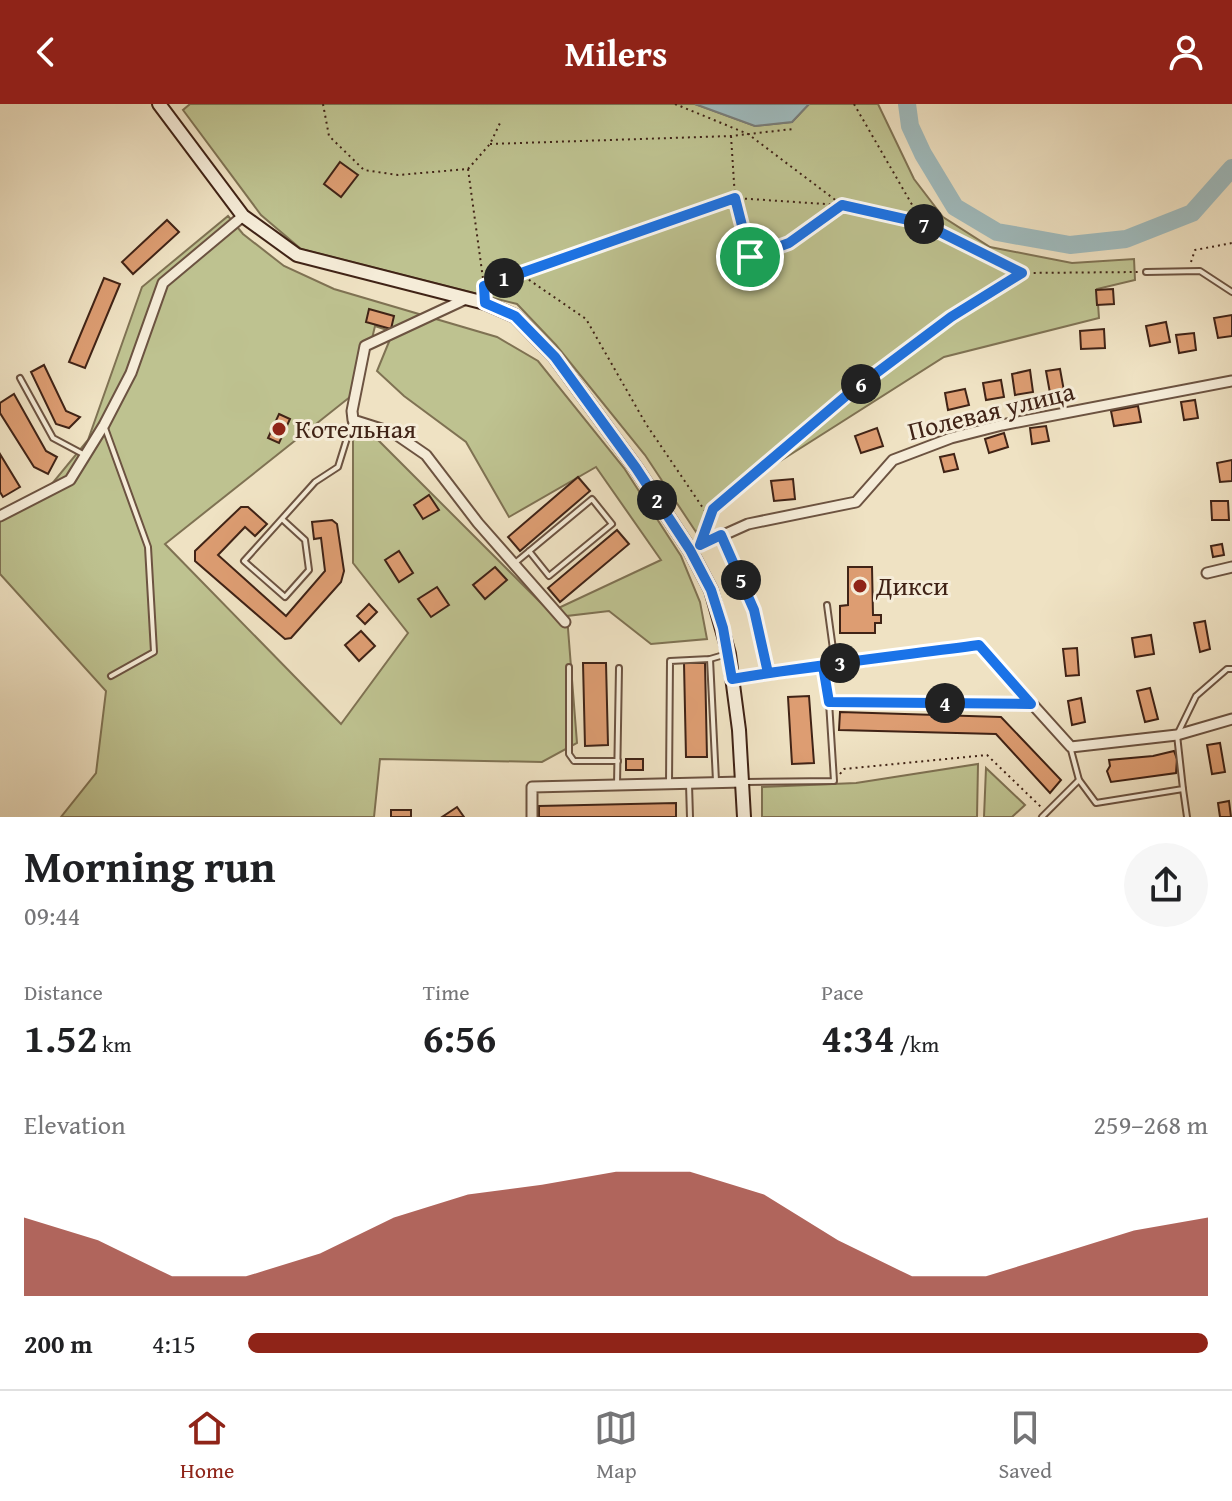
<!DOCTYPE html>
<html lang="en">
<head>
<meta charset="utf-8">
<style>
  :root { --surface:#fff; --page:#f6f6f6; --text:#202124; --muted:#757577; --line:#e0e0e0; --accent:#8f2418 }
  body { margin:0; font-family:"Gentium Book Plus",serif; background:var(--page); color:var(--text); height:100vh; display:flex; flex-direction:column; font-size:30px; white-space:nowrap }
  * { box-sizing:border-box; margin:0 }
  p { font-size:26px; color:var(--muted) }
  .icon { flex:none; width:44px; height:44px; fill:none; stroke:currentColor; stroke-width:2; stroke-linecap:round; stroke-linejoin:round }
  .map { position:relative; height:713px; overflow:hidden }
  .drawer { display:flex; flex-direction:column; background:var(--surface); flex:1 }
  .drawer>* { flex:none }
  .pin { position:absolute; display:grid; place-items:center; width:68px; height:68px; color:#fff; margin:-34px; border:4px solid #fff; border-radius:50%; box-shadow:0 2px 8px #0007 }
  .km { position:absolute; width:40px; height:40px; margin:-20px; border-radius:50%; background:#222; color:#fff; font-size:22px; line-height:40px; text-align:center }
  .round { display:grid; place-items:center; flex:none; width:84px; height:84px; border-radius:42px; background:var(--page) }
  .summary { display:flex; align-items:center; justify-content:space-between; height:136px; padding:0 24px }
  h1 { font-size:44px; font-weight:600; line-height:60px }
  .figures { display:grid; grid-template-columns:repeat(3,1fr); gap:12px; height:136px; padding:8px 24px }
  .figures div { display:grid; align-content:center }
  .figures b { font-size:40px; font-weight:600 }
  .figures small { font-size:22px; font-weight:400 }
  .figures p { font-size:22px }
  .chart { height:224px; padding:16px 24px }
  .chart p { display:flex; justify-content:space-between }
  .chart svg { width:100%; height:144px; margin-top:8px; fill:var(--accent); opacity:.7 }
  ul { padding:0 24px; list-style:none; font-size:26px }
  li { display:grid; grid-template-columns:128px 96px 1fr; align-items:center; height:60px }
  li i { height:20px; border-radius:10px; background:var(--accent) }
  header { display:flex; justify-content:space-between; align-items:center; height:104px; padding:0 24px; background:var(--accent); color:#fff; font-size:36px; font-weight:600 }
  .menu { display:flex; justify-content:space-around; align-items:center; height:112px; border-top:2px solid var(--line); background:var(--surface); font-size:22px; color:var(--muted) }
  .menu a { display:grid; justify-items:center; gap:4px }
  .menu .active { color:var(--accent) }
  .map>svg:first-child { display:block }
  .green { fill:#bec290; stroke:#7f7253; stroke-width:2; fill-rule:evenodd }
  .water { fill:#9fbbbe; stroke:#797e7b; stroke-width:2 }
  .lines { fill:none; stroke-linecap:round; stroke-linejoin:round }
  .river { stroke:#9fbbbe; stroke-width:18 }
  .building { fill:#dd9d72; stroke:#402316; stroke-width:2 }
  .lane-casing { stroke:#6c5341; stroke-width:8 }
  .street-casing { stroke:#6c5341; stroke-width:13 }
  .secondary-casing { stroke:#402316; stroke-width:16 }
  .path { stroke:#402316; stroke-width:2; stroke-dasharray:2 4; stroke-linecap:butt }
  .lane { stroke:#f5ecd8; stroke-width:4 }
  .street { stroke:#f5ecd8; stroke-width:9 }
  .secondary { stroke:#f5ecd8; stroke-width:12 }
  .route-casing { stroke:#fff; stroke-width:16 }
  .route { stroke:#1a73e8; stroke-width:10 }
  .poi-dot { fill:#8f2418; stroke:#f5ecd8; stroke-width:3 }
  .labels { text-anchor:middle; stroke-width:6; stroke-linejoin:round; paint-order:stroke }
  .street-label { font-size:26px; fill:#402316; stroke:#f5ecd8 }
  .poi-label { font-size:26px; fill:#402316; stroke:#f5ecd8; text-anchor:start }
</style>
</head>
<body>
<header><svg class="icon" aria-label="back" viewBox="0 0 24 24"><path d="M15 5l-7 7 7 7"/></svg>Milers<svg class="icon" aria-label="person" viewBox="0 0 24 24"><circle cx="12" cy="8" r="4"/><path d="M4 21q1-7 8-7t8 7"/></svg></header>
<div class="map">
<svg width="1232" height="713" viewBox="0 0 1232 713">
  <rect width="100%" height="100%" fill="#efe2c3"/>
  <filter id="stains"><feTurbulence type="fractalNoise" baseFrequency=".0025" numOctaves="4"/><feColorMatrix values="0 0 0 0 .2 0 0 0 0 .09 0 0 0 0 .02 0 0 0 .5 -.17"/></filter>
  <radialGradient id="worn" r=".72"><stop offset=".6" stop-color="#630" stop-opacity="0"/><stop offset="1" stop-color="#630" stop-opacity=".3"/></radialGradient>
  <g class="green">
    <path d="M190 0H695L755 22 792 18 809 0H878L914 75 943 113 990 143 1072 159 1134 155 1135 176 1097 185 1099 214 944 253 774 361 729 394 696 428 645 351 556 241 517 200 301 145 261 111 183 6Z"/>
    <path d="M228 112 243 130 284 162 334 185 497 233 538 257 624 364 681 452 700 498 707 535 651 540 609 507 567 512 577 639 542 658 380 655 374 713H61L96 669 106 587 0 470V415L42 392 88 336 142 183ZM375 222 393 228 377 267 404 292 466 338 509 413 596 363 661 456 550 508 371 329 353 335V459L408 529 341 620 165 440 360 285Z"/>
    <path d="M978 660 977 713H762V683L856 679Z"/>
    <path d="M986 664 1025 701 1012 713H984Z"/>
  </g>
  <path class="water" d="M695 0H809L792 18 755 22Z"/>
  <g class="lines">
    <path class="river" d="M907 0 910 22 923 50 955 103 997 128 1070 141 1126 135 1192 109 1232 64"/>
  </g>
  <g class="building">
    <path d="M340 58 358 71 341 93 324 80Z"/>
    <path d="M167 116 179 128 133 170 122 158Z"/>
    <path d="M104 174 120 180 85 264 69 258Z"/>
    <path d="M1113 185 1114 200 1097 201 1096 186Z"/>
    <path d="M369 205 394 212 391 225 366 218Z"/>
    <path d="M1232 211V232L1218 234 1214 214Z"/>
    <path d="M1166 218 1170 238 1150 242 1146 222Z"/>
    <path d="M1104 225 1105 244 1081 245 1080 227Z"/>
    <path d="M1194 229 1196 246 1179 249 1176 231Z"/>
    <path d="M44 261 66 307 80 313 69 324 56 320 31 268Z"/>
    <path d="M1060 265 1064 287 1050 289 1046 267Z"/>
    <path d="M1030 266 1033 288 1015 291 1012 270Z"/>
    <path d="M1001 276 1004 293 986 296 983 279Z"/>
    <path d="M965 285 969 301 948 306 945 289Z"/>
    <path d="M14 290 46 347 57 353 48 370 34 363 0 309V299Z"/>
    <path d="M1195 296 1198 314 1184 316 1181 298Z"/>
    <path d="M1138 302 1141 318 1114 322 1111 307Z"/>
    <path d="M279 310 290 315 279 339 268 334Z"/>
    <path d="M1046 322 1049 337 1032 340 1030 324Z"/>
    <path d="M877 324 883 342 861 349 855 332Z"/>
    <path d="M1004 329 1008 343 989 349 985 335Z"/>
    <path d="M0 350 20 383 3 393 0 388Z"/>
    <path d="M954 350 958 365 944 368 940 353Z"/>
    <path d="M1232 356V377L1220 378 1217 359Z"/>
    <path d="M578 373 590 387 520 447 508 433Z"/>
    <path d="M793 375 795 395 774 397 771 377Z"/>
    <path d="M429 391 439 406 423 415 414 401Z"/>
    <path d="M1211 397H1228L1229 416H1212Z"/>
    <path d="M241 403H248L267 420 255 432 245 423 218 451 286 512 325 467 321 434 314 435 312 418 332 416 337 420 344 467 341 478 291 534 285 535 195 457V447Z"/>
    <path d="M617 426 629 440 560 498 548 484Z"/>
    <path d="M1222 440 1224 451 1213 453 1211 442Z"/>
    <path d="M399 447 413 469 399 478 385 456Z"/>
    <path d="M495 463 507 476 485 495 473 481Z"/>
    <path d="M848 463H872L873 511H881V519H875V529H840V502L848 501Z"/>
    <path d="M437 483 449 501 431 513 418 495Z"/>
    <path d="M369 500 377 508 365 520 357 512Z"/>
    <path d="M1205 517 1210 545 1200 548 1194 519Z"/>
    <path d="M361 527 375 542 359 557 345 541Z"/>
    <path d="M1151 531 1154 550 1135 553 1132 534Z"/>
    <path d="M1077 544 1079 571 1066 572 1063 545Z"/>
    <path d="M583 559H606L608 641 585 642Z"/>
    <path d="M684 559H705L707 653H686Z"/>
    <path d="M1150 584 1158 615 1145 618 1137 587Z"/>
    <path d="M809 592 814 659 792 660 788 593Z"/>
    <path d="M1081 594 1085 618 1072 621 1068 597Z"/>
    <path d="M840 608 1001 613 1061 676 1050 689 996 630 839 626Z"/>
    <path d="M1220 639 1225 668 1212 670 1207 641Z"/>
    <path d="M1174 647 1177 655 1176 669 1111 678 1107 667 1110 662 1109 656 1153 652Z"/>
    <rect x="626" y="655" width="17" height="11"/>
    <path d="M1229 697 1231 713H1220L1218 699Z"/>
    <path d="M676 699V713H539V702Z"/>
    <path d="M457 703 464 713H442Z"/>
    <rect x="391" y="706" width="20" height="7"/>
  </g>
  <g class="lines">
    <defs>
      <g id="lane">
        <path d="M1146 168 1200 167 1232 188"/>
        <path d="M20 274 53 334 83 350"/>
        <path d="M105 324 148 443 154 548 111 572"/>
        <path d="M282 415 305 436 309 466 285 493 244 457 315 378 338 363 352 318"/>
        <path d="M701 439 713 405 847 291"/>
        <path d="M515 459 592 395 612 420 549 472 529 447"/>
        <path d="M827 501 835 560"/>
        <path d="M710 555 716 677"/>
        <path d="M569 563V650L574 657H618"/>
        <path d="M1071 646 1079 676 1096 699 1183 685 1177 631 1196 592 1227 565H1232"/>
        <path d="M746 678 834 677 829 598 1029 600"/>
        <path d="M669 679 670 557 710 555 727 550"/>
        <path d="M689 680 690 713"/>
        <path d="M617 681 619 564"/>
        <path d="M1183 685 1187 713"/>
        <path d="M1042 713 1079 676"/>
      </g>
      <g id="street">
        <path d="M468 194 365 242 352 307 353 316 394 329 426 351 478 419 565 518"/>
        <path d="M0 412 70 376 104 321 131 269 163 179 243 112"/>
        <path d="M690 446 748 420 856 398 893 356 951 334 1002 321 1232 277"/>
        <path d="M1207 469 1232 463"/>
        <path d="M732 575 979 541 1071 643 1177 631 1232 615"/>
        <path d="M532 713V683L743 678"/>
      </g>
      <path id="secondary" d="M159 0 243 112 297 151 485 199 515 212 555 253 636 364 690 446 711 486 729 550 739 626 744 713"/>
    </defs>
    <use href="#lane" class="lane-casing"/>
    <use href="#street" class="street-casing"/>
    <use href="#secondary" class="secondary-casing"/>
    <g class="path">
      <path d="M323 0 329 32 364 66 398 71 468 65 490 40 500 19"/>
      <path d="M675 0 748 30 842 101 922 119 1022 169"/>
      <path d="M854 0 922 118"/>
      <path d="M731 32 735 94 750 153 789 139 841 101"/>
      <path d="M490 40 731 32 793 25"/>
      <path d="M468 65 484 182"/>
      <path d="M1191 158 1195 146 1232 139"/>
      <path d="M519 169 586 215 646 320 705 407"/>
      <path d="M484 182 735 94 840 101"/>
      <path d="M854 285 951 213 1022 169 1139 168"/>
      <path d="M725 440 754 506 766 562"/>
      <path d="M824 571 828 593"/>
      <path d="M840 670 844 665 987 651 1042 704"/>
    </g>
    <use href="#lane" class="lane"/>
    <use href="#street" class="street"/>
    <use href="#secondary" class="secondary"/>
  </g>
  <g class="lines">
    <defs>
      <path id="route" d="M750 153 735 94 484 182 485 199 515 212 555 253 636 364 690 446 711 486 723 524 732 575C814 561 896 552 979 541L1031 600 829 598 823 562 768 569 754 506 721 431 700 441 713 405 847 291 951 213 1022 169 922 119 842 101 789 139 750 153"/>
    </defs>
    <use href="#route" class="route-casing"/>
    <use href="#route" class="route"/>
  </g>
  <g class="poi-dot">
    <circle cx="279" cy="325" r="8"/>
    <circle cx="860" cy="482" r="8"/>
  </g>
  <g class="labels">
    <g class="street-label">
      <text transform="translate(991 307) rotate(-14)" y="9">Полевая улица</text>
    </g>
    <g class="poi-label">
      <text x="295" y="334">Котельная</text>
      <text x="876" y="491">Дикси</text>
    </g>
  </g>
  <rect width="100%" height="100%" filter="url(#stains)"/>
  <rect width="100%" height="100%" fill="url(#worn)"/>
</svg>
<div class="pin" style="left:750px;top:153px;background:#1e9e55"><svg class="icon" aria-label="arrive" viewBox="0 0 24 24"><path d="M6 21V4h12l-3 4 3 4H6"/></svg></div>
<b class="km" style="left:504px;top:174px">1</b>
<b class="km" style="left:657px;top:396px">2</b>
<b class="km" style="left:840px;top:559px">3</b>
<b class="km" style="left:945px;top:599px">4</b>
<b class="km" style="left:741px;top:476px">5</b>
<b class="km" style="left:861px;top:280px">6</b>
<b class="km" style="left:924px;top:120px">7</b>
</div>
<section class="drawer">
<div class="summary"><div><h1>Morning run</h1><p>09:44</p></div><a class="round"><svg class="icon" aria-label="share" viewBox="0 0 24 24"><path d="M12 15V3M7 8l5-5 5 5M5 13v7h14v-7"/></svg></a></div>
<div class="figures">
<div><p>Distance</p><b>1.52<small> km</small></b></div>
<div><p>Time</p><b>6:56</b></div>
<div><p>Pace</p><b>4:34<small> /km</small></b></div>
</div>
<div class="chart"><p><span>Elevation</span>259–268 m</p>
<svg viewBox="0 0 160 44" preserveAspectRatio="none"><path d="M0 44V20L10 27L20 38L30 38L40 31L50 20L60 13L70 10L80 6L90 6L100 13L110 27L120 38L130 38L140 31L150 24L160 20V44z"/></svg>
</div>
<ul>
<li><b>200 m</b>4:15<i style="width:100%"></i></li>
</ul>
</section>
<nav class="menu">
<a class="active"><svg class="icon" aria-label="home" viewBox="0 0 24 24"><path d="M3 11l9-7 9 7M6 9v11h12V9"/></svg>Home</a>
<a><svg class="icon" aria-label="map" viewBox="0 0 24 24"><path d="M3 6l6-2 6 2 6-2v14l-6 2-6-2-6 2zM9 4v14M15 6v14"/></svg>Map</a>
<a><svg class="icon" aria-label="saved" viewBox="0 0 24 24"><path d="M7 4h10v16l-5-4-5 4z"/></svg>Saved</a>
</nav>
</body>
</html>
